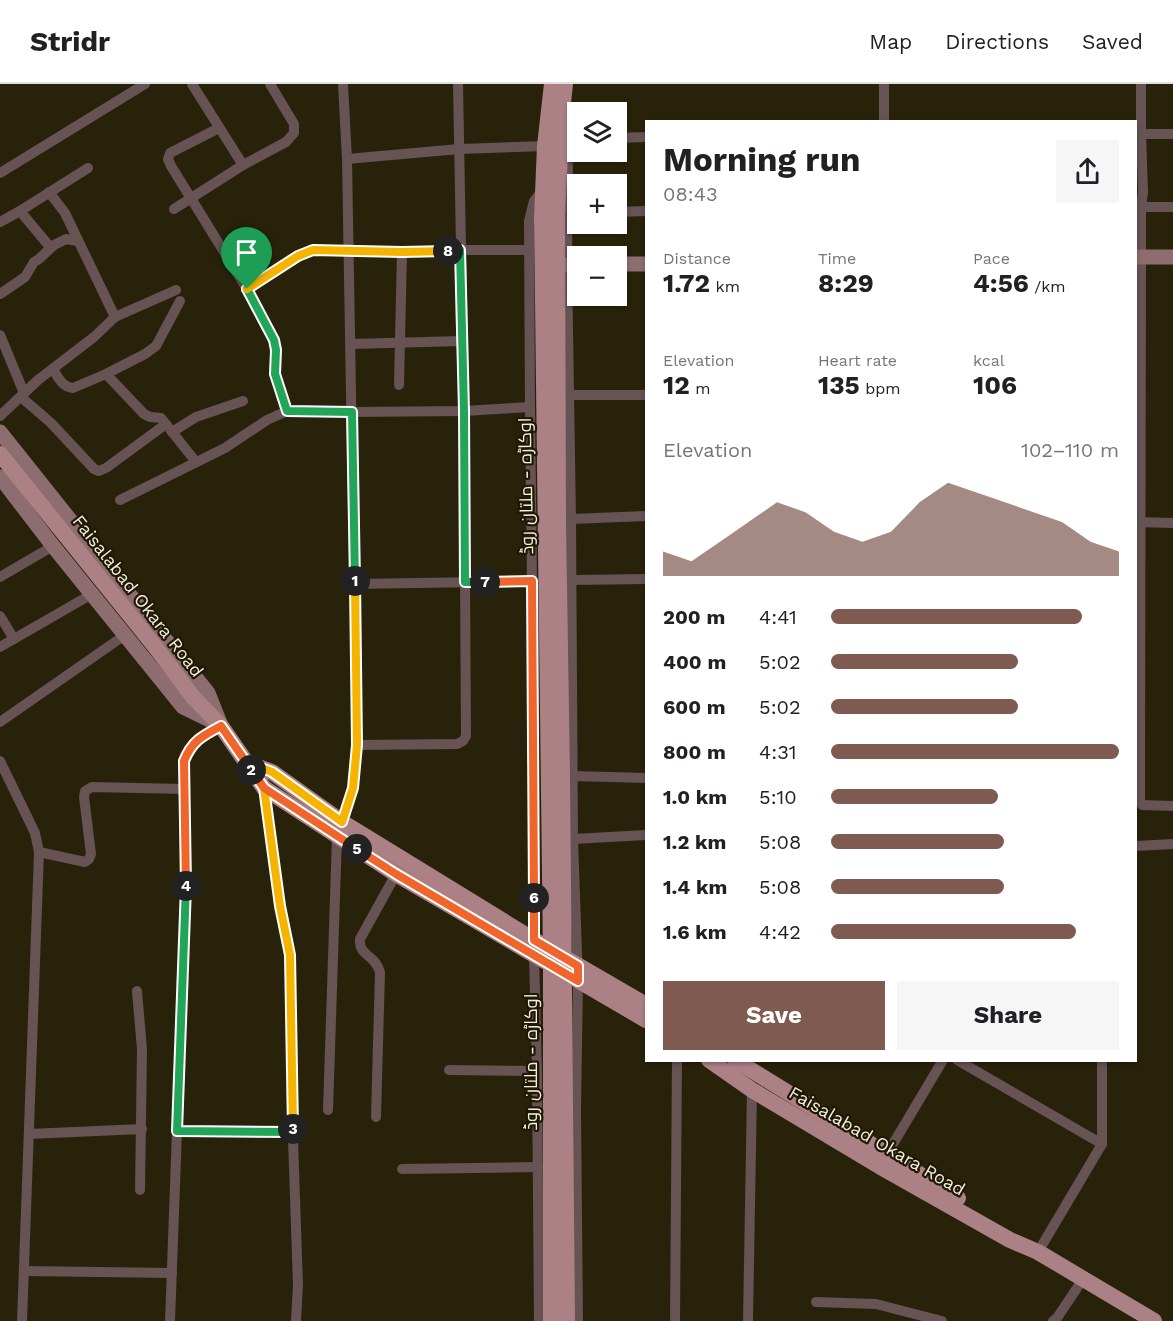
<!DOCTYPE html>
<html lang="en">
<head>
<meta charset="utf-8">
<style>
  :root { --surface:#fff; --page:#f6f6f6; --text:#202124; --muted:#757577; --line:#e0e0e0; --accent:#7f5a50 }
  body { margin:0; font-family:"Work Sans",Cairo,sans-serif; background:var(--page); color:var(--text); height:100vh; display:flex; flex-direction:column; font-size:22px; white-space:nowrap }
  * { box-sizing:border-box; margin:0 }
  p { font-size:20px; color:var(--muted) }
  .icon { flex:none; width:33px; height:33px; fill:none; stroke:currentColor; stroke-width:2; stroke-linecap:round; stroke-linejoin:round }
  .map { position:relative; flex:1; overflow:hidden }
  .details { position:absolute; left:645px; top:36px; width:492px; height:942px; display:flex; flex-direction:column; background:var(--surface); border-radius:0px; box-shadow:0 2px 4px #0004 }
  .details>* { flex:none }
  .tools { position:absolute; left:567px; top:18px; display:grid; gap:12px }
  .tools a { display:grid; place-items:center; width:60px; height:60px; border-radius:0px; background:var(--surface); box-shadow:0 2px 4px #0004; font-size:30px }
  .pin { position:absolute; display:grid; place-items:center; width:51px; height:51px; color:#fff; margin:-62px -26px; border-radius:50% 50% 50% 0; rotate:-45deg; box-shadow:0 0 6px #0007 }
  .pin .icon { rotate:45deg }
  .km { position:absolute; width:30px; height:30px; margin:-15px; border-radius:50%; background:#222; color:#fff; font-size:16px; line-height:30px; text-align:center }
  .round { display:grid; place-items:center; flex:none; width:63px; height:63px; border-radius:0px; background:var(--page) }
  .overview { display:flex; align-items:center; justify-content:space-between; height:102px; padding:0 18px }
  h1 { font-size:33px; font-weight:700; line-height:45px }
  .stats { display:grid; grid-template-columns:repeat(3,1fr); gap:9px; height:102px; padding:6px 18px }
  .stats div { display:grid; align-content:center }
  .stats b { font-size:26px; font-weight:700 }
  .stats small { font-size:16px; font-weight:400 }
  .stats p { font-size:16px }
  .chart { height:168px; padding:12px 18px }
  .chart p { display:flex; justify-content:space-between }
  .chart svg { width:100%; height:108px; margin-top:6px; fill:var(--accent); opacity:.7 }
  .primary-button { display:flex; gap:12px; margin-top:auto; padding:12px 18px }
  .primary-button a { flex:1; height:69px; border-radius:0px; background:var(--accent); color:#fff; font-size:24px; font-weight:700; line-height:69px; text-align:center }
  .primary-button a+a { background:var(--page); color:var(--text) }
  ul { padding:0 18px; list-style:none; font-size:20px }
  li { display:grid; grid-template-columns:96px 72px 1fr; align-items:center; height:45px }
  li i { height:15px; border-radius:8px; background:var(--accent) }
  header { display:flex; align-items:center; gap:36px; box-sizing:border-box; height:84px; padding:0 30px; background:var(--surface); border-bottom:2px solid var(--line) }
  header strong { font-size:28px }
  nav { display:flex; gap:33px; margin-inline-start:auto; font-size:21px }
  .map>svg:first-child { display:block }
  .lines { fill:none; stroke-linecap:round; stroke-linejoin:round }
  .street { stroke:#675254; stroke-width:10 }
  .secondary { stroke:#8d6d6f; stroke-width:15 }
  .primary { stroke:#ab8185; stroke-width:16 }
  .primary-bridge { stroke:#ab8185; stroke-width:16 }
  .split-1-casing { stroke:#fff; stroke-width:12 }
  .split-2-casing { stroke:#fff; stroke-width:12 }
  .split-3-casing { stroke:#fff; stroke-width:12 }
  .split-4-casing { stroke:#fff; stroke-width:12 }
  .split-5-casing { stroke:#fff; stroke-width:12 }
  .split-6-casing { stroke:#fff; stroke-width:12 }
  .split-7-casing { stroke:#fff; stroke-width:12 }
  .split-8-casing { stroke:#fff; stroke-width:12 }
  .split-9-casing { stroke:#fff; stroke-width:12 }
  .split-1 { stroke:#22a559; stroke-width:8 }
  .split-2 { stroke:#f5b400; stroke-width:8 }
  .split-3 { stroke:#f5b400; stroke-width:8 }
  .split-4 { stroke:#22a559; stroke-width:8 }
  .split-5 { stroke:#f0652b; stroke-width:8 }
  .split-6 { stroke:#f0652b; stroke-width:8 }
  .split-7 { stroke:#f0652b; stroke-width:8 }
  .split-8 { stroke:#22a559; stroke-width:8 }
  .split-9 { stroke:#f5b400; stroke-width:8 }
  .labels { text-anchor:middle; stroke-width:4.5; stroke-linejoin:round; paint-order:stroke }
  .street-label { font-size:18px; fill:#f2eee0; stroke:#1f1803 }
</style>
</head>
<body>
<header>
<strong>Stridr</strong>
<nav><a>Map</a><a>Directions</a><a>Saved</a></nav>
</header>
<div class="map">
<svg width="1173" height="1237" viewBox="0 0 1173 1237">
  <rect width="100%" height="100%" fill="#29220b"/>
  <g class="lines">
    <g class="street">
      <path d="M192 0 243 81"/>
      <path d="M884 0V38"/>
      <path d="M219 44 170 69 168 75 171 82 247 205 274 256 276 266 275 290 287 327"/>
      <path d="M1136 50H1173"/>
      <path d="M568 54H578"/>
      <path d="M616 54 646 53"/>
      <path d="M568 67 567 181 571 435 573 755 578 897 576 1026 578 1237"/>
      <path d="M347 75 459 65 545 62"/>
      <path d="M0 89 145 0"/>
      <path d="M49 108 65 129 115 233"/>
      <path d="M1136 123H1173"/>
      <path d="M174 125 243 81 286 58 294 49V40L270 0"/>
      <path d="M20 127 50 163"/>
      <path d="M616 128 646 127"/>
      <path d="M0 138 20 127 88 84"/>
      <path d="M247 205 298 172 313 166 402 168 460 166H529"/>
      <path d="M0 210 25 193 34 178 39 175 54 161 66 155 78 157"/>
      <path d="M0 251 24 309"/>
      <path d="M351 260 462 257"/>
      <path d="M53 285C58 293 62 303 73 304L106 290 145 270 156 262 180 217"/>
      <path d="M106 290 144 330 150 333 161 334 196 378"/>
      <path d="M399 301 402 168"/>
      <path d="M569 311H646"/>
      <path d="M21 313 51 339 94 385 99 387 106 384 166 340"/>
      <path d="M0 332 38 296 94 253 115 233 176 206"/>
      <path d="M172 348 196 333 243 317"/>
      <path d="M120 416 225 364 267 336 287 327 352 328 464 327 530 323"/>
      <path d="M571 435 646 432"/>
      <path d="M1136 438 1173 439"/>
      <path d="M0 493 53 462"/>
      <path d="M572 496 646 495"/>
      <path d="M355 500 533 497"/>
      <path d="M0 532 14 555"/>
      <path d="M0 563 92 510"/>
      <path d="M0 638 125 551"/>
      <path d="M357 661 457 660 463 657 466 652 464 327 458 0"/>
      <path d="M0 677 35 749 39 768 22 1237"/>
      <path d="M573 692 646 694"/>
      <path d="M1140 694 1141 173V123L1143 108 1141 50V0"/>
      <path d="M1136 695 1140 694V716L1142 721 1173 722"/>
      <path d="M264 704 280 822 290 871 292 1026 298 1201 296 1237"/>
      <path d="M342 738 353 704 357 661 347 75 343 0"/>
      <path d="M573 755 646 751"/>
      <path d="M1136 762 1173 760"/>
      <path d="M39 768 85 778 89 775 91 770 84 713 85 707 92 703 184 705"/>
      <path d="M137 907 142 965 140 1106"/>
      <path d="M957 976 1102 1060"/>
      <path d="M449 986 537 987"/>
      <path d="M328 1026 337 752"/>
      <path d="M376 1033 380 888C375 870 358 872 360 855L396 790"/>
      <path d="M177 1047 293 1048"/>
      <path d="M29 1050 142 1045"/>
      <path d="M887 1070 943 976"/>
      <path d="M402 1085 538 1083"/>
      <path d="M1038 1168 1102 1060V976"/>
      <path d="M24 1187 172 1189"/>
      <path d="M816 1218 876 1220 942 1237"/>
      <path d="M170 1237 186 803 184 677C192 657 202 652 221 642"/>
      <path d="M539 1237 537 987 534 872V679L530 323 529 137 534 117 542 107"/>
      <path d="M675 1237 677 976"/>
      <path d="M748 1237 752 1006"/>
      <path d="M1053 1237 1057 1234 1083 1195"/>
    </g>
    <g class="secondary">
      <path d="M1136 173H1173"/>
      <path d="M616 180H646"/>
      <path d="M567 181H578"/>
      <path d="M0 348 208 609 220 639"/>
      <path d="M0 393 53 462 183 623 216 639"/>
    </g>
    <g class="primary">
      <path d="M557 132 562 28 565 0"/>
      <path d="M542 134 545 62 552 0"/>
      <path d="M0 370 153 560 193 613 221 642 264 704 396 790 646 936"/>
      <path d="M247 679 272 688 342 738 534 856 646 921"/>
      <path d="M709 976 752 1006 879 1082 1010 1156 1038 1168 1154 1237"/>
      <path d="M735 976 958 1114"/>
    </g>
    <g class="primary-bridge">
      <path d="M557 132 558 433 562 693 567 1237"/>
      <path d="M542 134 551 872V1237"/>
    </g>
  </g>
  <g class="lines">
    <defs>
      <path id="split-1" d="M247 205 274 256 276 266 275 290 287 327 352 328 355 497"/>
      <path id="split-2" d="M251 686 246 678 272 688 342 738 353 704 357 661 355 497"/>
      <path id="split-3" d="M251 686 264 704 280 822 290 871 293 1045"/>
      <path id="split-4" d="M186 802 177 1047 293 1048V1045"/>
      <path id="split-5" d="M186 802 184 677C192 657 202 652 221 642L264 704 357 765"/>
      <path id="split-6" d="M357 765 396 790 578 897V882L534 856V814"/>
      <path id="split-7" d="M485 498 532 497 534 814"/>
      <path id="split-8" d="M448 167 460 166 464 327 465 498H485"/>
      <path id="split-9" d="M247 205 298 172 313 166 402 168 448 167"/>
    </defs>
    <use href="#split-1" class="split-1-casing"/>
    <use href="#split-2" class="split-2-casing"/>
    <use href="#split-3" class="split-3-casing"/>
    <use href="#split-4" class="split-4-casing"/>
    <use href="#split-5" class="split-5-casing"/>
    <use href="#split-6" class="split-6-casing"/>
    <use href="#split-7" class="split-7-casing"/>
    <use href="#split-8" class="split-8-casing"/>
    <use href="#split-9" class="split-9-casing"/>
    <use href="#split-1" class="split-1"/>
    <use href="#split-2" class="split-2"/>
    <use href="#split-3" class="split-3"/>
    <use href="#split-4" class="split-4"/>
    <use href="#split-5" class="split-5"/>
    <use href="#split-6" class="split-6"/>
    <use href="#split-7" class="split-7"/>
    <use href="#split-8" class="split-8"/>
    <use href="#split-9" class="split-9"/>
  </g>
  <g class="labels">
    <g class="street-label">
      <text transform="translate(526 402) rotate(-91)" y="6">اوکاڑہ - ملتان روڈ</text>
      <text transform="translate(138 512) rotate(52)" y="6">Faisalabad Okara Road</text>
      <text transform="translate(531 978) rotate(-90)" y="6">اوکاڑہ - ملتان روڈ</text>
      <text transform="translate(877 1057) rotate(30)" y="6">Faisalabad Okara Road</text>
    </g>
  </g>
</svg>
<div class="tools">
<a><svg class="icon" aria-label="layers" viewBox="0 0 24 24"><path d="M12 4l9 5-9 5-9-5zM3 14l9 5 9-5"/></svg></a>
<a>+</a>
<a>−</a>
</div>
<div class="pin" style="left:247px;top:205px;background:#1e9e55"><svg class="icon" aria-label="arrive" viewBox="0 0 24 24"><path d="M6 21V4h12l-3 4 3 4H6"/></svg></div>
<b class="km" style="left:355px;top:497px">1</b>
<b class="km" style="left:251px;top:686px">2</b>
<b class="km" style="left:293px;top:1045px">3</b>
<b class="km" style="left:186px;top:802px">4</b>
<b class="km" style="left:357px;top:765px">5</b>
<b class="km" style="left:534px;top:814px">6</b>
<b class="km" style="left:485px;top:498px">7</b>
<b class="km" style="left:448px;top:167px">8</b>
<section class="details">
<div class="overview"><div><h1>Morning run</h1><p>08:43</p></div><a class="round"><svg class="icon" aria-label="share" viewBox="0 0 24 24"><path d="M12 15V3M7 8l5-5 5 5M5 13v7h14v-7"/></svg></a></div>
<div class="stats">
<div><p>Distance</p><b>1.72<small> km</small></b></div>
<div><p>Time</p><b>8:29</b></div>
<div><p>Pace</p><b>4:56<small> /km</small></b></div>
</div>
<div class="stats">
<div><p>Elevation</p><b>12<small> m</small></b></div>
<div><p>Heart rate</p><b>135<small> bpm</small></b></div>
<div><p>kcal</p><b>106</b></div>
</div>
<div class="chart"><p><span>Elevation</span>102–110 m</p>
<svg viewBox="0 0 160 44" preserveAspectRatio="none"><path d="M0 44V34L10 38L20 30L30 22L40 14L50 18L60 26L70 30L80 26L90 14L100 6L110 10L120 14L130 18L140 22L150 30L160 34V44z"/></svg>
</div>
<ul>
<li><b>200 m</b>4:41<i style="width:87%"></i></li>
<li><b>400 m</b>5:02<i style="width:65%"></i></li>
<li><b>600 m</b>5:02<i style="width:65%"></i></li>
<li><b>800 m</b>4:31<i style="width:100%"></i></li>
<li><b>1.0 km</b>5:10<i style="width:58%"></i></li>
<li><b>1.2 km</b>5:08<i style="width:60%"></i></li>
<li><b>1.4 km</b>5:08<i style="width:60%"></i></li>
<li><b>1.6 km</b>4:42<i style="width:85%"></i></li>
</ul>
<div class="primary-button"><a>Save</a><a>Share</a></div>
</section>
</div>
</body>
</html>
